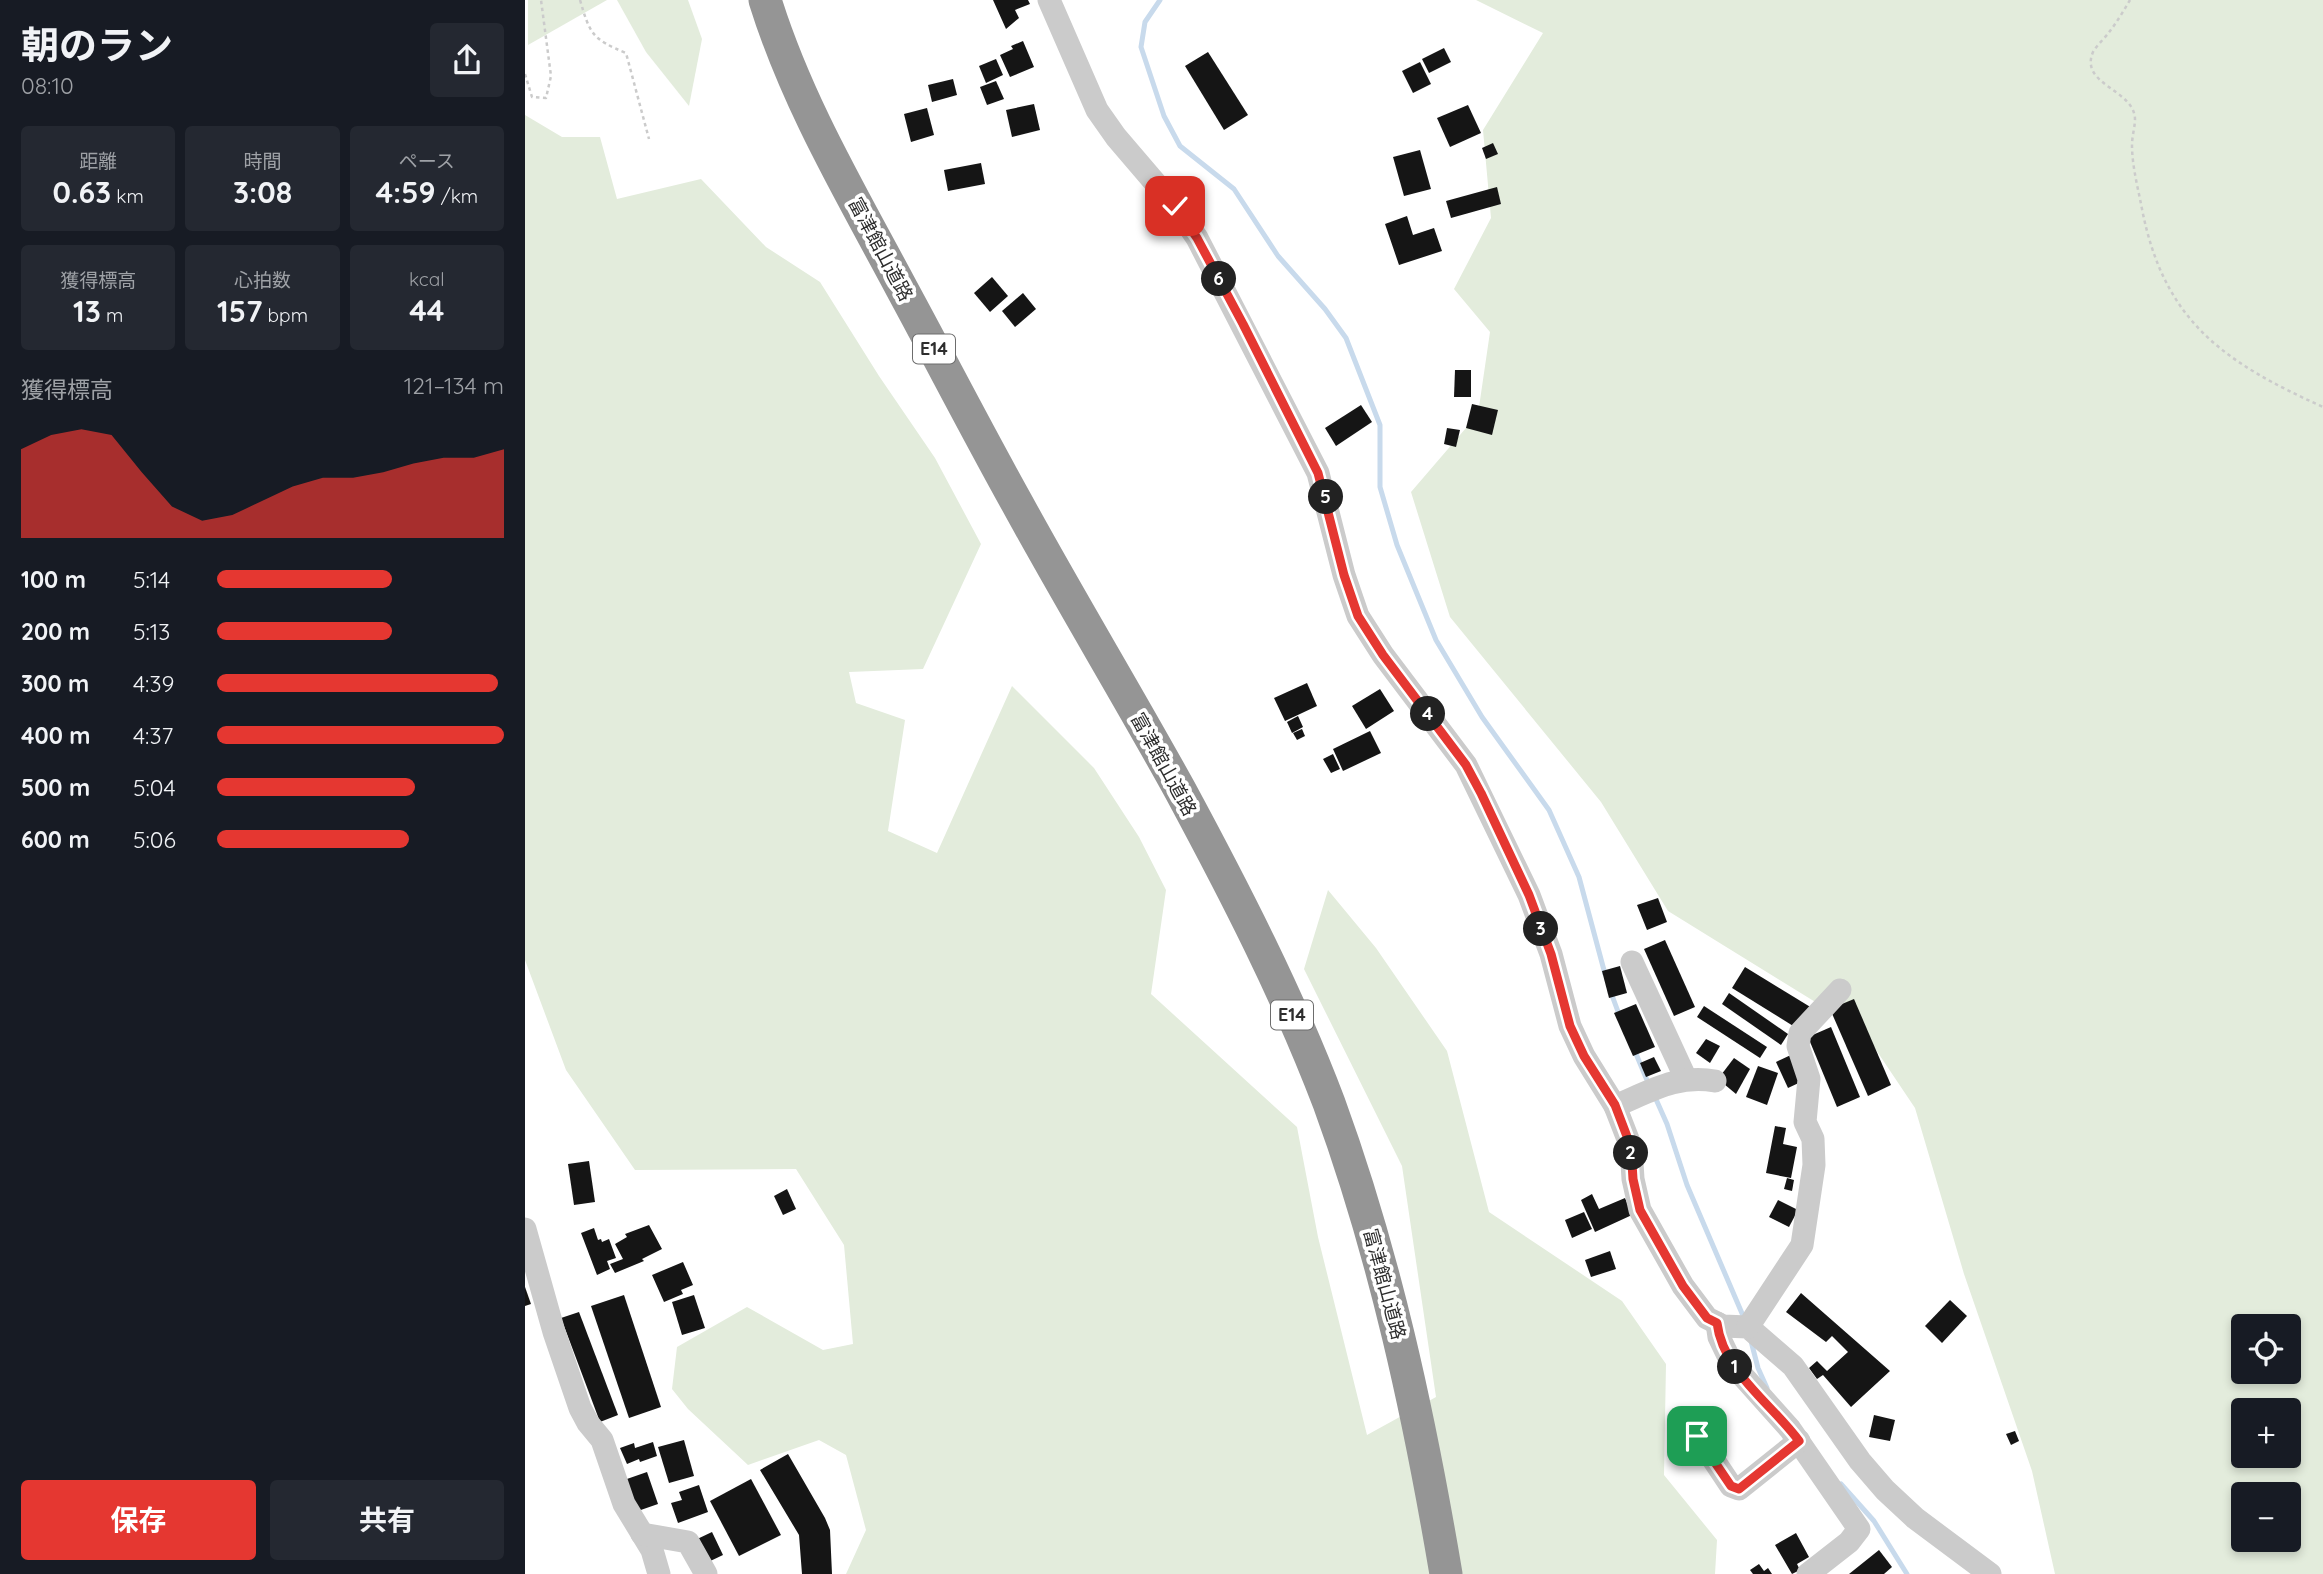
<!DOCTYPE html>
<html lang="ja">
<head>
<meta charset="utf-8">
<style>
  :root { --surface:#171b24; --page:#242831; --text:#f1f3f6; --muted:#9ea1a6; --accent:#e53731 }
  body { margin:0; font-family:Quicksand,"Noto Sans JP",sans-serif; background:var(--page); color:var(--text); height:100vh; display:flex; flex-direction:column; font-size:26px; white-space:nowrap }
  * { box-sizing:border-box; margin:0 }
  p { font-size:23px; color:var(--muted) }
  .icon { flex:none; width:38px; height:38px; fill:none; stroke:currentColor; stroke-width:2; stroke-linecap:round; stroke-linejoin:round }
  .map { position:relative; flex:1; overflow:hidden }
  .sheet { display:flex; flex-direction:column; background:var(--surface); width:525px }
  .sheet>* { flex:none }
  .tools { position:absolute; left:1706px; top:1314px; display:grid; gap:14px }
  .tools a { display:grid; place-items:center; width:70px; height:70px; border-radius:7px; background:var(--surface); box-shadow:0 4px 10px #0003; font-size:35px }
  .pin { position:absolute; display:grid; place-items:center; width:60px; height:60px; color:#fff; margin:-30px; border-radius:14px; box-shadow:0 4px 10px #0006 }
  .km { position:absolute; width:35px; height:35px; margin:-18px; border-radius:50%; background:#222; color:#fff; font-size:19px; line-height:35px; text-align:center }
  .round { display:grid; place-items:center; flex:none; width:74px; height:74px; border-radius:7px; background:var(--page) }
  .head { display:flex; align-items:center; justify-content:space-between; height:119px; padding:0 21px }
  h1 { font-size:38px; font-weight:700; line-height:52px }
  .metrics { display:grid; grid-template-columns:repeat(3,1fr); gap:10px; height:119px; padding:7px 21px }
  .metrics div { display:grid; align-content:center; border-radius:7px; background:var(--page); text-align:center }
  .metrics b { font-size:30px; font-weight:700 }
  .metrics small { font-size:19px; font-weight:400 }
  .metrics p { font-size:19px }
  .chart { height:196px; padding:14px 21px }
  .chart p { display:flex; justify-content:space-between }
  .chart svg { width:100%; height:126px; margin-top:7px; fill:var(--accent); opacity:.7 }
  .action { display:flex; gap:14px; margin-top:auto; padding:14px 21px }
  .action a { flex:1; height:80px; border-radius:7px; background:var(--accent); color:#fff; font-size:28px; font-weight:700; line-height:80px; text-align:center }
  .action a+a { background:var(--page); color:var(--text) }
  ul { padding:0 21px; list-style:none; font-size:23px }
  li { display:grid; grid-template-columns:112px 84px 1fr; align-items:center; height:52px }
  li i { height:18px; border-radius:9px; background:var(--accent) }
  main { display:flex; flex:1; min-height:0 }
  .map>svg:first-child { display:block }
  .green { fill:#e3ecdc; fill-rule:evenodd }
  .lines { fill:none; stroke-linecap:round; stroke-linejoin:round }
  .stream { stroke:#c8daec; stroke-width:5 }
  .building { fill:#151515 }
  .path { stroke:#cbcbcb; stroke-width:2.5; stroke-dasharray:3.5 3.5; stroke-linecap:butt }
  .minor { stroke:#cbcbcb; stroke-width:23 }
  .highway { stroke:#959595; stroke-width:33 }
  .route-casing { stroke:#fff; stroke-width:14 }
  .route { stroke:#e53731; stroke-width:9 }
  .labels { text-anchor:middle; stroke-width:7; stroke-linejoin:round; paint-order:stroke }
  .shield { fill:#fff; stroke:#6d6d6d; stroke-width:2 }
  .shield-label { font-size:18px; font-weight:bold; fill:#2e2e2e }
  .street-label { font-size:19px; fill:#2e2e2e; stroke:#fff }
</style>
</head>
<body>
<main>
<section class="sheet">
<div class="head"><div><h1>朝のラン</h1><p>08:10</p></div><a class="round"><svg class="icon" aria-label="share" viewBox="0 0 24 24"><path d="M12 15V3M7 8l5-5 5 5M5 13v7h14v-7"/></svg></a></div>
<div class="metrics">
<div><p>距離</p><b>0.63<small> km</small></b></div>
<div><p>時間</p><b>3:08</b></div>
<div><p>ペース</p><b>4:59<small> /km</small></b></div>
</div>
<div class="metrics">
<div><p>獲得標高</p><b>13<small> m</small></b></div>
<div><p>心拍数</p><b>157<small> bpm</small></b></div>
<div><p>kcal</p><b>44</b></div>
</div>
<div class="chart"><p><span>獲得標高</span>121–134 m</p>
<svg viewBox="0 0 160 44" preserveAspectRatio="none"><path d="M0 44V13L10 8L20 6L30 8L40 21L50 33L60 38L70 36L80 31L90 26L100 23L110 23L120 21L130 18L140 16L150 16L160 13V44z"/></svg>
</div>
<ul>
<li><b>100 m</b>5:14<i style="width:61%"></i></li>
<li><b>200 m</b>5:13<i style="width:61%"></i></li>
<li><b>300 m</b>4:39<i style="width:98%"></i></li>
<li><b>400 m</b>4:37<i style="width:100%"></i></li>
<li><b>500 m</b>5:04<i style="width:69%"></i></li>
<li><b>600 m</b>5:06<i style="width:67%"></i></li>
</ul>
<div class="action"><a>保存</a><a>共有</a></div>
</section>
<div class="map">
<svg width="1798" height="1574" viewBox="0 0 1798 1574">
  <rect width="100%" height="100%" fill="#fff"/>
  <g class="green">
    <path d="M3 0H82L3 45Z"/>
    <path d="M92 0H163L177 39 164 106 121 52Z"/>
    <path d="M951 0H1798V1574H1530L1507 1471 1439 1274 1390 1108 1339 1032 1143 911 1076 802 925 617 886 492 953 414 965 332 929 289 966 218 958 130 1018 33ZM1718 1326H1764V1372H1718ZM1718 1410H1764V1456H1718ZM1718 1494H1764V1540H1718Z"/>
    <path d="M0 115 37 137H75L92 199 176 179 241 247 295 282 354 376 410 458 456 544 398 669 324 672 331 703 380 720 363 831 412 853 487 686 569 768 614 837 641 890 626 994 772 1127 793 1237 842 1435 911 1397 877 1166 779 969 803 890 851 948 922 1051 964 1212 1097 1301 1141 1364 1139 1475 1192 1540 1190 1574H321L341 1530 321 1455 294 1440 223 1465 163 1409 147 1389 152 1347 222 1307 298 1350 328 1344 319 1245 271 1169 110 1170 41 1070 0 960Z"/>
  </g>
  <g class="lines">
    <g class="stream">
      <path d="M635 0 620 22 616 47 639 116 655 146 709 189 753 256 800 309 821 338 855 425V487L872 545 911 640 957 717 1024 810 1054 877 1080 974"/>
      <path d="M1085 990 1095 1017"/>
      <path d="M1109 1049 1124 1085"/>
      <path d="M1130 1097 1142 1124 1162 1185 1219 1318"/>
      <path d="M1226 1341 1233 1368 1242 1388"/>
      <path d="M1316 1484 1349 1521 1382 1574"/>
    </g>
  </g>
  <g class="building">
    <path d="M468 0H503L505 4 490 10 494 18 481 29Z"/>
    <path d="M498 41 509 67 485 77 475 55 488 49 486 46Z"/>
    <path d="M919 48 926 62 904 73 897 59Z"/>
    <path d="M683 52 723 115 699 130 660 66Z"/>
    <path d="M471 59 478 75 461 83 454 66Z"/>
    <path d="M895 62 906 84 888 93 877 71Z"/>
    <path d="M428 79 432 95 407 102 403 85Z"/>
    <path d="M471 81 479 99 462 105 455 87Z"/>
    <path d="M509 104 515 130 487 137 481 110Z"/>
    <path d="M943 105 956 133 925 147 912 118Z"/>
    <path d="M402 108 409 135 386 142 379 114Z"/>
    <path d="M968 143 973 154 961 159 957 148Z"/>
    <path d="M895 150 906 189 879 196 868 157Z"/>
    <path d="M456 163 460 184 423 191 419 170Z"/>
    <path d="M972 187 976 204 926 218 921 201Z"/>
    <path d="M882 216 888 235 909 228 917 251 874 265 860 224Z"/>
    <path d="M467 277 483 296 465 312 449 293Z"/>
    <path d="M498 293 511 309 490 327 477 311Z"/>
    <path d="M930 370H946V397H929Z"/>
    <path d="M947 404 973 410 967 435 941 428Z"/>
    <path d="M836 405 847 422 811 446 800 428Z"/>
    <path d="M922 428 935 430 931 447 919 444Z"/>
    <path d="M782 683 792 706 760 721 749 698Z"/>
    <path d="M855 689 869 711 841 729 827 706Z"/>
    <path d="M773 716 778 727 767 733 762 722Z"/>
    <path d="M777 729 780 736 772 740 768 733Z"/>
    <path d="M845 731 856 753 818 771 808 749Z"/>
    <path d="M808 754 815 769 806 773 798 759Z"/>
    <path d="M1133 898 1142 922 1122 930 1112 905Z"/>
    <path d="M1140 940 1170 1007 1149 1016 1119 949Z"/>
    <path d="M1095 966 1102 993 1084 998 1077 971Z"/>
    <path d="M1220 967 1287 1008 1273 1029 1207 988Z"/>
    <path d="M1204 993 1263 1034 1256 1045 1197 1004Z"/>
    <path d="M1329 999 1366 1085 1343 1096 1305 1009Z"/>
    <path d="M1111 1004 1130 1047 1108 1056 1089 1013Z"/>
    <path d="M1179 1006 1242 1047 1235 1058 1172 1017Z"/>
    <path d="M1306 1027 1335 1097 1312 1107 1283 1037Z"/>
    <path d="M1181 1039 1195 1046 1185 1063 1171 1053Z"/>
    <path d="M1268 1054 1280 1080 1263 1088 1251 1062Z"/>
    <path d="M1129 1057 1136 1071 1121 1077 1115 1063Z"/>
    <path d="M1209 1058 1225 1069 1211 1094 1193 1079Z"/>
    <path d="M1233 1066 1253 1073 1242 1105 1221 1097Z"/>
    <path d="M1250 1126 1261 1128 1258 1144 1272 1147 1266 1178 1241 1173Z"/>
    <path d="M64 1161 70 1202 49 1205 43 1164Z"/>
    <path d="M1262 1178 1269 1180 1267 1191 1259 1189Z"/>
    <path d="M262 1189 271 1209 258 1215 249 1196Z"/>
    <path d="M1067 1194 1074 1209 1100 1198 1107 1215 1070 1232 1056 1200Z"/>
    <path d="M1253 1200 1273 1210 1264 1227 1244 1217Z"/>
    <path d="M1059 1212 1067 1229 1047 1238 1040 1220Z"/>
    <path d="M124 1225 137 1249 117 1259 119 1261 90 1273 85 1264 98 1259 90 1244 102 1237 100 1234Z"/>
    <path d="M69 1228 73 1240 76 1239 77 1242 84 1239 91 1258 82 1261 85 1269 72 1275 56 1233Z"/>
    <path d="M1085 1251 1091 1269 1066 1277 1060 1260Z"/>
    <path d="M158 1262 168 1285 156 1290 158 1294 139 1302 127 1275Z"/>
    <path d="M0 1287 6 1304 0 1306Z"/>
    <path d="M1276 1293 1365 1371 1326 1407 1298 1375 1292 1379 1284 1368 1292 1361 1302 1371 1323 1352 1307 1336 1301 1342 1261 1312Z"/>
    <path d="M99 1295 136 1407 104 1418 66 1306Z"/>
    <path d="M169 1295 180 1328 157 1335 147 1302Z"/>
    <path d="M1425 1300 1442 1316 1417 1343 1400 1326Z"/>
    <path d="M54 1312 93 1415 75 1422 36 1318Z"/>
    <path d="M1188 1409 1198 1422 1182 1434 1172 1421Z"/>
    <path d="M1349 1415 1370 1420 1365 1441 1344 1437Z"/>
    <path d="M1490 1431 1494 1441 1486 1445 1481 1434Z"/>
    <path d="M159 1440 169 1476 144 1483 133 1447Z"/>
    <path d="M128 1442 132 1456 115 1462 114 1459 102 1464 95 1448 109 1443 110 1448Z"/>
    <path d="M263 1454 300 1518 305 1530 307 1574H277L274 1535 235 1470Z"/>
    <path d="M122 1472 133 1504 110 1512 99 1480Z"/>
    <path d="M226 1479 256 1535 214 1556 185 1501Z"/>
    <path d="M174 1485 183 1512 153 1523 146 1503 157 1500 154 1492Z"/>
    <path d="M187 1532 198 1555 179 1564 168 1541Z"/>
    <path d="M1271 1533 1284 1557 1272 1564 1275 1570 1267 1574 1250 1545Z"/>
    <path d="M1354 1550 1367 1567 1359 1574H1324Z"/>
    <path d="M1234 1564 1239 1571 1243 1568 1247 1574H1228L1225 1570Z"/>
  </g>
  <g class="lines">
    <g class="path">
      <path d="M55 0C65 34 67 39 101 53L124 139"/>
      <path d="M1605 0C1599 10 1592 22 1585 31 1580 38 1572 45 1568 52 1554 85 1609 89 1610 119 1610 127 1607 136 1607 145 1607 166 1613 188 1617 209 1639 322 1699 362 1798 407"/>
      <path d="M0 74 7 97 21 98 26 76 16 0"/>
    </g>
    <g class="minor">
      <path d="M524 0 572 110 591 137 650 206 672 238 793 473 819 575 833 616 858 655 941 765 1004 895 1026 954 1045 1026 1059 1056 1090 1106 1106 1147 1108 1179 1115 1210 1158 1286 1182 1318 1198 1326 1223 1327 1268 1366 1335 1461 1360 1490 1390 1518 1465 1574"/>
      <path d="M1107 962 1161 1079"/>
      <path d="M1090 1106C1124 1092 1152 1074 1190 1081"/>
      <path d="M0 1229 29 1332 55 1408 63 1423 77 1440 99 1504 127 1550 134 1574"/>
      <path d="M1192 1323 1194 1337 1207 1364 1265 1429 1334 1529 1324 1542 1283 1574"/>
      <path d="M1223 1327 1277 1245 1289 1165 1288 1139 1280 1122 1284 1079 1273 1046 1275 1033 1315 990"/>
      <path d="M1172 1435 1206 1486 1214 1489 1274 1441"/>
      <path d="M117 1534 163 1542 181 1574"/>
    </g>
    <path class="highway" d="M240 0C272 103 327 195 377 289 416 361 453 433 492 503 545 600 602 694 655 790 710 892 763 995 804 1103 860 1256 894 1414 921 1574"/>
  </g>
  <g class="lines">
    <defs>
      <path id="route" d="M650 206 672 238 718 324 793 473 819 575 833 616 858 655 941 765 956 793 1004 895 1026 954 1045 1026 1059 1056 1090 1105 1106 1147 1108 1179 1115 1210 1158 1286 1182 1318 1192 1323C1198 1372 1247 1404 1274 1441L1214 1489 1206 1486 1172 1436"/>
    </defs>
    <use href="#route" class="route-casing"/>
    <use href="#route" class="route"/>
  </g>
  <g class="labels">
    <g class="shield">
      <rect x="388" y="334.5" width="42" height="29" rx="5"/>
      <rect x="746" y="1000.5" width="42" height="29" rx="5"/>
    </g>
    <g class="shield-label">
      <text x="409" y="355">E14</text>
      <text x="767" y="1021">E14</text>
    </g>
    <g class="street-label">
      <text transform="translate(356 249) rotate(62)" y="7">富津館山道路</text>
      <text transform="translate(639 764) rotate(61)" y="7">富津館山道路</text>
      <text transform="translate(860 1284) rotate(75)" y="7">富津館山道路</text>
    </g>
  </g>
</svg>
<div class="tools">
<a><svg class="icon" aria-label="locate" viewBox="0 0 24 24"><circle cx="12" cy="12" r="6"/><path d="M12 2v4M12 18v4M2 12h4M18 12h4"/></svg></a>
<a>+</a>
<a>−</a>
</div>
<div class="pin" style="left:1172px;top:1436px;background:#1e9e55"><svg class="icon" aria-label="arrive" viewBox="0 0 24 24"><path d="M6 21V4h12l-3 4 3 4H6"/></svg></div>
<div class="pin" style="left:650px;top:206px;background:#d93025"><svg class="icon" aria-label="check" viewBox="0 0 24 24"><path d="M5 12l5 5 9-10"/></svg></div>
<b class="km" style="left:1210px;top:1367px">1</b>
<b class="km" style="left:1106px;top:1153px">2</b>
<b class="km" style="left:1016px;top:929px">3</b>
<b class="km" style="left:903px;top:714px">4</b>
<b class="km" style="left:801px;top:497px">5</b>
<b class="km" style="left:694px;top:279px">6</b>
</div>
</main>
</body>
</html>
